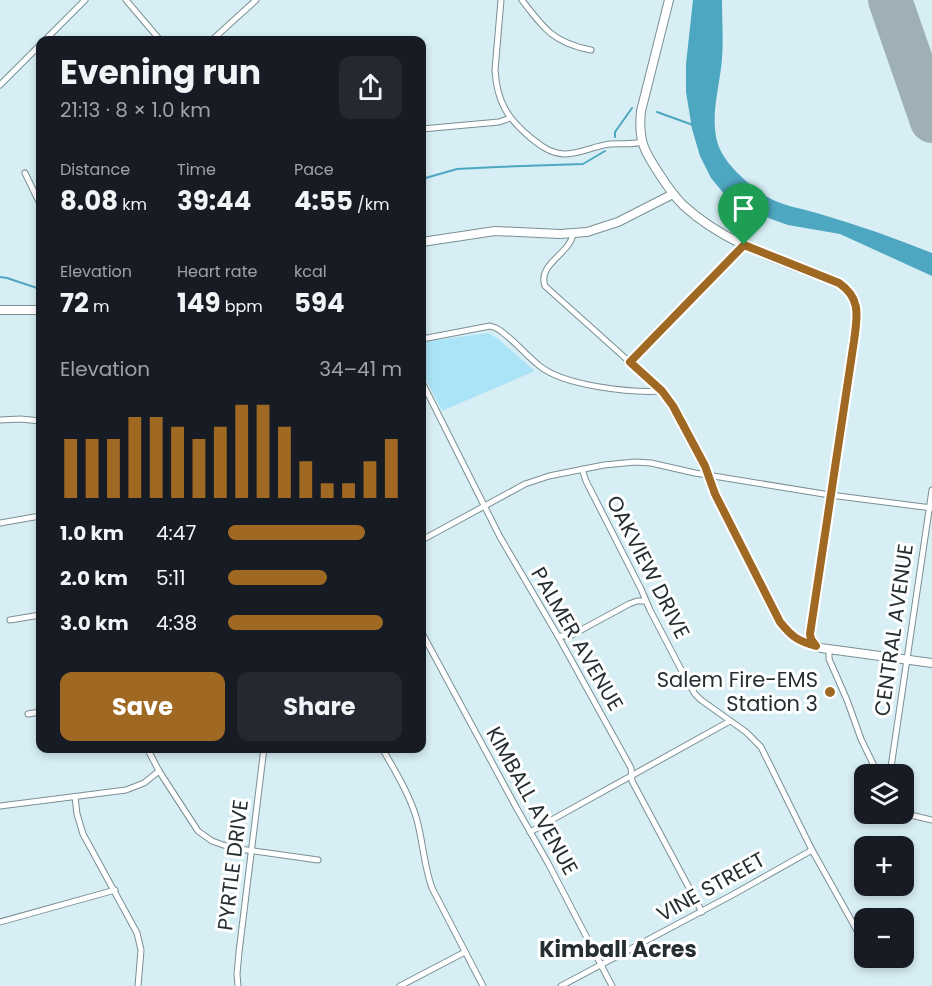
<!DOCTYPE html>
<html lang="en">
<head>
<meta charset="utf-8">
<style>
  :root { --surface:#171b24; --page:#242831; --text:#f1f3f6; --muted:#9ea1a6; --accent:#9f6923 }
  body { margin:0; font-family:Poppins,sans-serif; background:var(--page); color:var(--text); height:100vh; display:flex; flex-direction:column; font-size:22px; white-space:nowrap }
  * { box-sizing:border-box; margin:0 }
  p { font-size:20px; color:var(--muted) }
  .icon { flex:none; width:33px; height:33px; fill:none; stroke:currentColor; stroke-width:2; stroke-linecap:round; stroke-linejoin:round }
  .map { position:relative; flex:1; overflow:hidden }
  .panel { position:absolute; left:36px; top:36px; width:390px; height:717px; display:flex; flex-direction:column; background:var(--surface); border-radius:12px; box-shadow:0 3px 9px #0003 }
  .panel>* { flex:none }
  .controls { position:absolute; left:854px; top:764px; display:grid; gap:12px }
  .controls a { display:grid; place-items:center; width:60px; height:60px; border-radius:12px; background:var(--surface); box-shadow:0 3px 9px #0003; font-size:30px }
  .pin { position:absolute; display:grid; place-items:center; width:51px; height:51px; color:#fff; margin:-62px -26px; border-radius:50% 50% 50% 0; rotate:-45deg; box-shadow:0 0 6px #0007 }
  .pin .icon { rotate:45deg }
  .round { display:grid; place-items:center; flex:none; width:63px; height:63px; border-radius:12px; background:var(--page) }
  .overview { display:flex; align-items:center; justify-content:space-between; height:102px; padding:0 24px }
  h1 { font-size:33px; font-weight:700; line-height:45px }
  .stats { display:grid; grid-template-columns:repeat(3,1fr); gap:9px; height:102px; padding:6px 24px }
  .stats div { display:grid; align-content:center }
  .stats b { font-size:26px; font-weight:700 }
  .stats small { font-size:16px; font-weight:400 }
  .stats p { font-size:16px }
  .chart { height:168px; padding:12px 24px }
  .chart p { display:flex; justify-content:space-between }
  .chart svg { width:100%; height:108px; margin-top:6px; stroke:var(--accent); stroke-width:6 }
  .cta { display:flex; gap:12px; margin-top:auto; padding:12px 24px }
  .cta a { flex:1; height:69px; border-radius:12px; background:var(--accent); color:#fff; font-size:24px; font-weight:700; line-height:69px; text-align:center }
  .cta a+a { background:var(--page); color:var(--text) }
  ul { padding:0 24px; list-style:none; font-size:20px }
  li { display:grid; grid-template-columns:96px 72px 1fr; align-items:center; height:45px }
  li i { height:15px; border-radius:8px; background:var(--accent) }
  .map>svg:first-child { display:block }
  .green { fill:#abe4f6 }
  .water { fill:#4ea7c0 }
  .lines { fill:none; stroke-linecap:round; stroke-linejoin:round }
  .stream { stroke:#4ea7c0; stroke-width:2 }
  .runway { stroke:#9eb0b6; stroke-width:44 }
  .street-casing { stroke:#7a8f95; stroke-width:7 }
  .secondary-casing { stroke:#7a8f95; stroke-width:10 }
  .street { stroke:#fff; stroke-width:5 }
  .secondary { stroke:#fff; stroke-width:8 }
  .route-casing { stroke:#fff; stroke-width:12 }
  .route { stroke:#9f6923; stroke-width:8 }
  .poi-dot { fill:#9f6923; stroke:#fff; stroke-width:2 }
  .labels { text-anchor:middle; stroke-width:6; stroke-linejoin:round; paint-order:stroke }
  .street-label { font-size:21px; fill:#252e31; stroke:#fff }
  .poi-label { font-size:21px; fill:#252e31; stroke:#fff; text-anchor:end }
  .neighbourhood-label { font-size:22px; font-weight:bold; fill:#252e31; stroke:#fff }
</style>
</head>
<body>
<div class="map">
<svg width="932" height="986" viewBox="0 0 932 986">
  <rect width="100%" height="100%" fill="#d7eef5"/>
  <path class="green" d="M488 333 497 338 535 371 442 411 422 371V342Z"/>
  <path class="water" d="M693 0H722C722 23 724 46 721 68 718 92 711 117 717 141 722 162 747 183 764 195 781 206 801 208 820 214 858 225 895 238 932 253V276L840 234 788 225 771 219 725 195 711 178 700 156 692 129 686 92V64Z"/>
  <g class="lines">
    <g class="stream">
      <path d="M657 112 693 125"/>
      <path d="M615 137V132L632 108"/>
      <path d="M422 179 457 169 497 167 583 164 605 151"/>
      <path d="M0 277 7 278 40 289"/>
    </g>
    <path class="runway" d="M890 0 932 121"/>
    <defs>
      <g id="street">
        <path d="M126 0 160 40"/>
        <path d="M501 0 495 70C497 102 507 118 531 138 541 146 550 153 564 154 580 154 594 146 610 144 621 143 631 145 642 142"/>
        <path d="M522 0C544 29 554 43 591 50"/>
        <path d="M45 40 85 0"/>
        <path d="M212 40 256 0"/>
        <path d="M0 85 40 45"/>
        <path d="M422 129 499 122 510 118"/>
        <path d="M25 173 40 204"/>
        <path d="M573 234C570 254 537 264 545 286L662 391 670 401 705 466 715 494 780 622C791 636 797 641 815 645"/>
        <path d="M422 339 490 326 496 328C511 336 526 356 541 367 566 386 631 393 662 391"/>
        <path d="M630 362 744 245"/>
        <path d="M422 382 500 537 558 636 631 768 632 781 702 912"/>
        <path d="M0 420 21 419 40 421"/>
        <path d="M582 469 586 481 641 589 650 610 686 679 695 694 701 700 746 732 761 747 812 850 864 943"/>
        <path d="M0 523 40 516"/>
        <path d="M422 540 525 484 549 476 604 465 635 462 651 463 695 473 830 495 932 508"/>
        <path d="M10 620 40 615"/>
        <path d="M422 633 516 807 548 863 612 986"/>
        <path d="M558 636H570L629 604 637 601H645"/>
        <path d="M829 649V659L847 700 861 739 878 774"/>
        <path d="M28 714 40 712"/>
        <path d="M147 748 159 771 198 831 212 841 232 848 318 860"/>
        <path d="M382 748C395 771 410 795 417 820 423 843 424 866 432 888L483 986"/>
        <path d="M890 774 932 490"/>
        <path d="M75 797 77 814 83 834 137 933 141 950 138 986"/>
        <path d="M0 806 126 790 144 783 159 771"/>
        <path d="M902 813 932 820"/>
        <path d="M530 832 730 721"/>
        <path d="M0 922 115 890"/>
        <path d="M238 986 237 974 239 952 264 748"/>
        <path d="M400 986 465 952"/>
        <path d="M561 986 734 894 812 850"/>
      </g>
      <g id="secondary">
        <path d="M669 0 641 111C638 141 644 151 660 175 667 186 674 196 683 205 726 245 785 262 839 283 862 299 857 317 854 341L810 634C811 641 814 645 821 648L932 663"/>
        <path d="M422 242 495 231 560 234 587 232 618 222 673 194"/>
        <path d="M0 310H40"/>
      </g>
    </defs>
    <use href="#street" class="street-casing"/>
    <use href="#secondary" class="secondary-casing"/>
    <use href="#street" class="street"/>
    <use href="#secondary" class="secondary"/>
  </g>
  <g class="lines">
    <defs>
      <path id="route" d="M744 245 839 283C862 299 857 317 854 341L810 634 811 639 816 646C798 641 792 637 780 622L715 494 705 466 673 406 662 391 630 362Z"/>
    </defs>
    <use href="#route" class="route-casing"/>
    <use href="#route" class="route"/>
  </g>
  <circle class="poi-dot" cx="830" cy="692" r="6"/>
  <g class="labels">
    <g class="street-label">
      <text transform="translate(648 567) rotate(63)" y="7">OAKVIEW DRIVE</text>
      <text transform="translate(894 630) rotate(-82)" y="7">CENTRAL AVENUE</text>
      <text transform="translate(577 639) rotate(60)" y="7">PALMER AVENUE</text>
      <text transform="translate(532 801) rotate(61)" y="7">KIMBALL AVENUE</text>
      <text transform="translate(233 865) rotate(-83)" y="7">PYRTLE DRIVE</text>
      <text transform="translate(711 887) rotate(-29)" y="7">VINE STREET</text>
    </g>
    <g class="poi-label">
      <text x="818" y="687">Salem Fire-EMS<tspan x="818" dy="24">Station 3</tspan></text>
    </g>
    <g class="neighbourhood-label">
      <text x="618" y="957">Kimball Acres</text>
    </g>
  </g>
</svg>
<div class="controls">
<a><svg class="icon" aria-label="layers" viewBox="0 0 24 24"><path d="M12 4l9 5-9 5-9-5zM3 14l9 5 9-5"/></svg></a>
<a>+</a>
<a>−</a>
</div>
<div class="pin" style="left:744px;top:245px;background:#1e9e55"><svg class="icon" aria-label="arrive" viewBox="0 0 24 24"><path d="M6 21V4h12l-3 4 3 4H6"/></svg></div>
<section class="panel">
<div class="overview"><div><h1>Evening run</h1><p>21:13 · 8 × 1.0 km</p></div><a class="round"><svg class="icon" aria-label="share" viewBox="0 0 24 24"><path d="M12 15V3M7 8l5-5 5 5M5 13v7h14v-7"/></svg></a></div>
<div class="stats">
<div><p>Distance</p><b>8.08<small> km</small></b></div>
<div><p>Time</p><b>39:44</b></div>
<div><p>Pace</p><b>4:55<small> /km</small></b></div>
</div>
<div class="stats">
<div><p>Elevation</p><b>72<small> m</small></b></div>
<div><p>Heart rate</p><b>149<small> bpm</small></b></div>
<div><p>kcal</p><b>594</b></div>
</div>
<div class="chart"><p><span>Elevation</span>34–41 m</p>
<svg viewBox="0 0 160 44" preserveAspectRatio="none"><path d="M5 44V20M15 44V20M25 44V20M35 44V11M45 44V11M55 44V15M65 44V20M75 44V15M85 44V6M95 44V6M105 44V15M115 44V29M125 44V38M135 44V38M145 44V29M155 44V20"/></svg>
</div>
<ul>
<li><b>1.0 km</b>4:47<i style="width:79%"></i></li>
<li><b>2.0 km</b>5:11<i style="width:57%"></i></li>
<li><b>3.0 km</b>4:38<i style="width:89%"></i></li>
</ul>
<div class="cta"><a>Save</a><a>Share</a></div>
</section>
</div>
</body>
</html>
